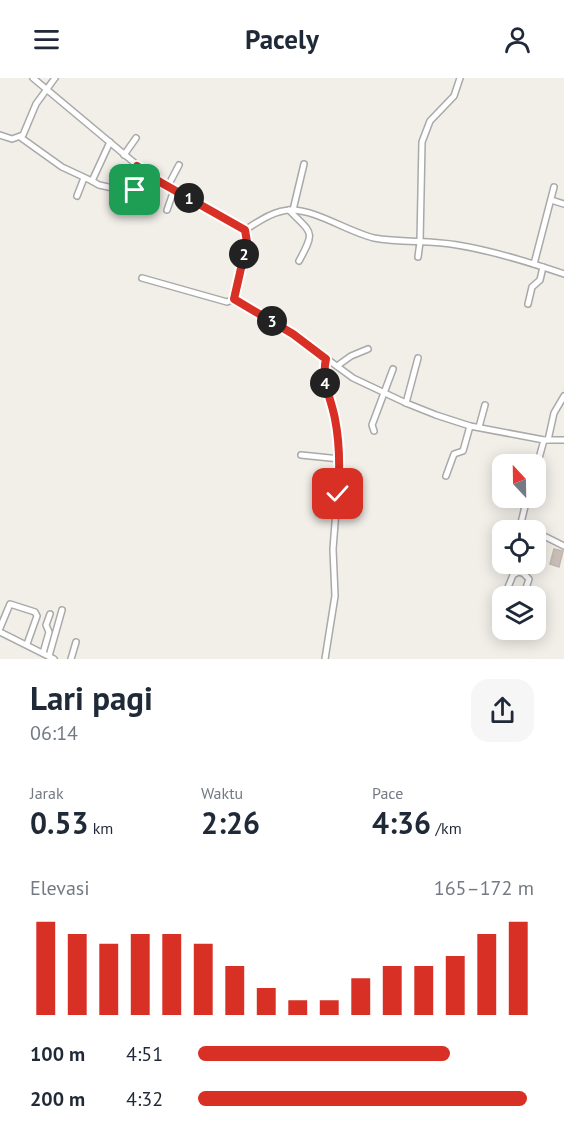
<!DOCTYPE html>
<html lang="id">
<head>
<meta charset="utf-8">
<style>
  :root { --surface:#fff; --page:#f6f6f7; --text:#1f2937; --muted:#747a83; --accent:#d93025 }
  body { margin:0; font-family:"PT Sans",sans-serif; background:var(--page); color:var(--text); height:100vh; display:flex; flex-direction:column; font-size:22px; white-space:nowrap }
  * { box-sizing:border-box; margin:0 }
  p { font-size:20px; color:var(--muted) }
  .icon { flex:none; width:33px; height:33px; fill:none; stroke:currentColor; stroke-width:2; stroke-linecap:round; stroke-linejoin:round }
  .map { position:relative; height:581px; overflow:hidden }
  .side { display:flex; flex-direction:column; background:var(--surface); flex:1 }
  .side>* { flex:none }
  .needle { width:39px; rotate:338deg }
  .controls { position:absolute; left:492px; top:376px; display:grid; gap:12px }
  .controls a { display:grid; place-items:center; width:54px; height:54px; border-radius:12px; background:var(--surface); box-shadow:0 3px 15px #0003; font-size:30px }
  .pin { position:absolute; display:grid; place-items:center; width:51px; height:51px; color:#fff; margin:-26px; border-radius:12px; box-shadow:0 3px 9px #0006 }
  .km { position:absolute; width:30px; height:30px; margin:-15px; border-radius:50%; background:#222; color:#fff; font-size:16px; line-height:30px; text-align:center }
  .round { display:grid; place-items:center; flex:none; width:63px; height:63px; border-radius:18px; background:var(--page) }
  .head { display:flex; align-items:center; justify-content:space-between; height:102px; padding:0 30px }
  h1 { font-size:33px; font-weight:600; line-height:45px }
  .stats { display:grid; grid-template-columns:repeat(3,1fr); gap:9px; height:102px; padding:6px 30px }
  .stats div { display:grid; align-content:center }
  .stats b { font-size:30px; font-weight:600 }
  .stats small { font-size:16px; font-weight:400 }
  .stats p { font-size:16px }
  .chart { height:168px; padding:12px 30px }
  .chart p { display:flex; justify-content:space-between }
  .chart svg { width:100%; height:108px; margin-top:6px; stroke:var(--accent); stroke-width:6 }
  ul { padding:0 30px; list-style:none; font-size:20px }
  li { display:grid; grid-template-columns:96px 72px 1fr; align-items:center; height:45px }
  li i { height:15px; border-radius:8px; background:var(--accent) }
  header { display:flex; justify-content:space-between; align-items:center; height:78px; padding:0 30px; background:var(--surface); font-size:27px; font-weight:600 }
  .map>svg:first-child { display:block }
  .building { fill:#c7bfb8; stroke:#c4b6ab; stroke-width:1.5 }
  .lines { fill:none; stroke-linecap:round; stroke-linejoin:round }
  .minor-casing { stroke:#a9a9a9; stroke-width:8 }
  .minor { stroke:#fff; stroke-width:5 }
  .route-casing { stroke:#fff; stroke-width:12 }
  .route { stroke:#d93025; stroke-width:8 }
</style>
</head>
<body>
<header><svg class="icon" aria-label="menu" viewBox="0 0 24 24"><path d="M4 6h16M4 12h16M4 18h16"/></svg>Pacely<svg class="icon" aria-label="person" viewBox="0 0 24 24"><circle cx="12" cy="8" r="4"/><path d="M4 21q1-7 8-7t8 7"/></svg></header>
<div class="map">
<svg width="564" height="581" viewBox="0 0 564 581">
  <rect width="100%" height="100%" fill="#f2efe9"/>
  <path class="building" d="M554 471 563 473 559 489 550 486Z"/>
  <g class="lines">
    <defs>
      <g id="minor">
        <path d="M33 0 149 97 245 152 247 164 234 221 293 256 353 300 406 325 436 337 470 348 544 362H564"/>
        <path d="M0 57 12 61 23 57 36 26 55 0"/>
        <path d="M20 59 62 89 92 103 110 64"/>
        <path d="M124 77 136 60"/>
        <path d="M92 103 99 107 113 110"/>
        <path d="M168 108 179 87"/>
        <path d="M135 112 129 108 137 88"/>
        <path d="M77 118 84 100"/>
        <path d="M551 122 564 126"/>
        <path d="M142 124 149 97"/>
        <path d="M167 132 174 112"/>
        <path d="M289 132C312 156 316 152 299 183"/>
        <path d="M293 132 304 86"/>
        <path d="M245 152C259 143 275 132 291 132 317 132 348 154 374 160 402 165 430 162 457 167 494 173 529 184 564 196"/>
        <path d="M418 179 420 164 422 64 430 43 454 18 460 0"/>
        <path d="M534 186 554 109"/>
        <path d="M142 200 227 224 234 221"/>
        <path d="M528 226 532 209 540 202 543 189"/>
        <path d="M337 288 351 278 368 271"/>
        <path d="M406 325 418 280"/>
        <path d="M479 349 485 327"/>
        <path d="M374 353 372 347 393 291"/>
        <path d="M548 362 554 335 564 318"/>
        <path d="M301 377 340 381"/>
        <path d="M536 391 544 362"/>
        <path d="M446 398 454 376 463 373 470 348"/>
        <path d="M527 420 521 445 533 453"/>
        <path d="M536 454 564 468"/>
        <path d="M523 495 529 501 523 519"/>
        <path d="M504 519 513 497 518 494 523 495 526 486"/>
        <path d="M501 527 502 523"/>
        <path d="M0 550 10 526 35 534 37 538 27 566"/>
        <path d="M0 554 54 581"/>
        <path d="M43 575 49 554 46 547 50 536"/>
        <path d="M49 578 62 532"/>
        <path d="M71 581 76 564"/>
        <path d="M325 581 335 518 333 471 340 381 335 340 324 299 326 281"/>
      </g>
    </defs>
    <use href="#minor" class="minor-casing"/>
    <use href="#minor" class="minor"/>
  </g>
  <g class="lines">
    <defs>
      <path id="route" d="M135 112 129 108 137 88 160 104 245 152 247 164 234 221 293 256 326 281C321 303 331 320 335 341 340 366 340 390 338 416"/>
    </defs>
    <use href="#route" class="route-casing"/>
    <use href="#route" class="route"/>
  </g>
</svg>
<div class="controls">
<a><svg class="needle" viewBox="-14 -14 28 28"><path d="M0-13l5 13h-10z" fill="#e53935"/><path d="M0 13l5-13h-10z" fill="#747a83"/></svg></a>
<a><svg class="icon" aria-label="locate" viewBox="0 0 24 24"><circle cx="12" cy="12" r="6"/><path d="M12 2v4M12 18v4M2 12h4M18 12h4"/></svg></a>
<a><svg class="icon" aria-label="layers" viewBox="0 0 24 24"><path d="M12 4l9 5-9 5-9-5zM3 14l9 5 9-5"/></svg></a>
</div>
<div class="pin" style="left:135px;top:112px;background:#1e9e55"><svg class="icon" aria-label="arrive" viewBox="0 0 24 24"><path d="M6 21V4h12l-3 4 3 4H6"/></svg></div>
<div class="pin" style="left:338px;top:416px;background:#d93025"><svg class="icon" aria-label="check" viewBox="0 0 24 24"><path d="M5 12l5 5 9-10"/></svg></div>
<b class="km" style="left:189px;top:120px">1</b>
<b class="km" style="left:244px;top:176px">2</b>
<b class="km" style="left:272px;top:243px">3</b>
<b class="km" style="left:325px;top:305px">4</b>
</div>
<section class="side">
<div class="head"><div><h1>Lari pagi</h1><p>06:14</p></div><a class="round"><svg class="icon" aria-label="share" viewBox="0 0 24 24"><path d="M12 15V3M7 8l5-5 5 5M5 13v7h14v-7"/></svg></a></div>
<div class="stats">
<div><p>Jarak</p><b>0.53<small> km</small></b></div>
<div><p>Waktu</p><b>2:26</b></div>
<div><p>Pace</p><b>4:36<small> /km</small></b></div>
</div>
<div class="chart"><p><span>Elevasi</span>165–172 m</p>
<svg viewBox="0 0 160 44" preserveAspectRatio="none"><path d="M5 44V6M15 44V11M25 44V15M35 44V11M45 44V11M55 44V15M65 44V24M75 44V33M85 44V38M95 44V38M105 44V29M115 44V24M125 44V24M135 44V20M145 44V11M155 44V6"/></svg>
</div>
<ul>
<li><b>100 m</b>4:51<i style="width:75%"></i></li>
<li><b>200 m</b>4:32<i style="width:98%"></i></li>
</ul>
</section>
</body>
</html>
